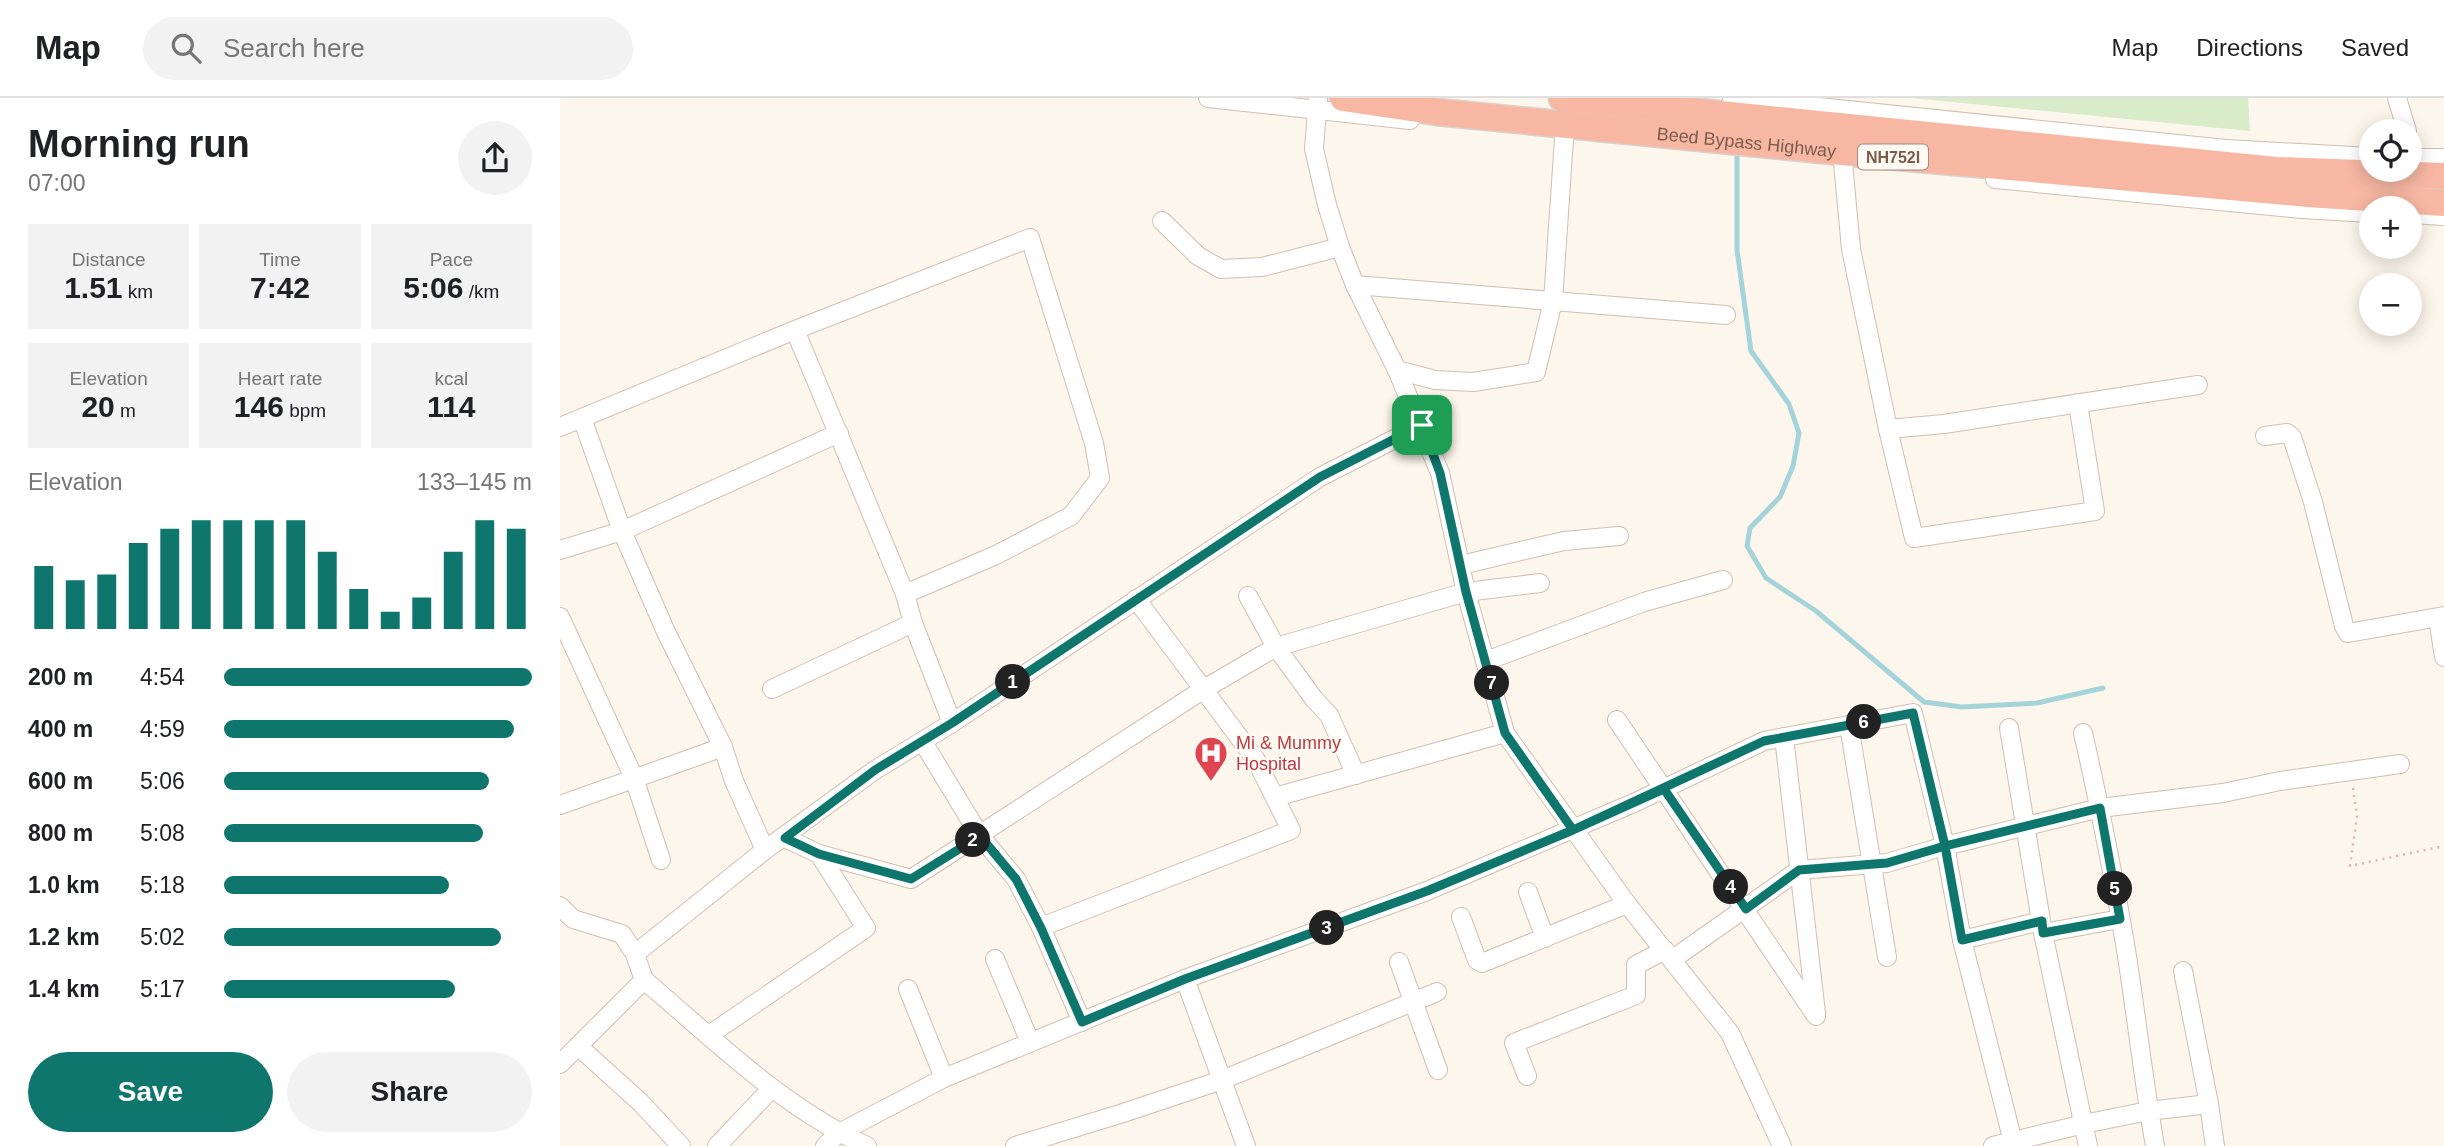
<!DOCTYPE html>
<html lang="en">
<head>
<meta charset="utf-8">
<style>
  :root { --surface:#fff; --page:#f2f2f2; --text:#202124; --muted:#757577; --line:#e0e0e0; --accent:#0f766e }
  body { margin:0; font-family:Arial,sans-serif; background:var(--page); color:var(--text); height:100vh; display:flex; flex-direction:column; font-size:26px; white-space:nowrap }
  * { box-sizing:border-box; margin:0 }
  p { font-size:23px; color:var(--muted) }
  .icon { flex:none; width:38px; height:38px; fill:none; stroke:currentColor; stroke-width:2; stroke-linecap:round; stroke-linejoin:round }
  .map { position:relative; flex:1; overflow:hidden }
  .side { display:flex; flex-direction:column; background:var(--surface); width:560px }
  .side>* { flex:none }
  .controls { position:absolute; left:1799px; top:21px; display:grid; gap:14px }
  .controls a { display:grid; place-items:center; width:63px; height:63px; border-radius:50%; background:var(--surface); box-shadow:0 4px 18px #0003; font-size:35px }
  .pin { position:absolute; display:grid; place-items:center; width:60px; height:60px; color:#fff; margin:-30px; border-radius:14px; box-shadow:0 4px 10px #0006 }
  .km { position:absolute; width:35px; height:35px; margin:-18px; border-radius:50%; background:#222; color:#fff; font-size:19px; line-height:35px; text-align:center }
  .round { display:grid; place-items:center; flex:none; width:74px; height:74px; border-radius:37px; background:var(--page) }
  .summary { display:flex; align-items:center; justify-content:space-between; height:119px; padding:0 28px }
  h1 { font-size:38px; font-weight:800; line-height:52px }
  .figures { display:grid; grid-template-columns:repeat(3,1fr); gap:10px; height:119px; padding:7px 28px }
  .figures div { display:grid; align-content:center; border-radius:0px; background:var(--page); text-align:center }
  .figures b { font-size:30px; font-weight:800 }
  .figures small { font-size:19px; font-weight:400 }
  .figures p { font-size:19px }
  .chart { height:196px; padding:14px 28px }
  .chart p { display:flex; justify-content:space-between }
  .chart svg { width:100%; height:126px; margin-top:7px; stroke:var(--accent); stroke-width:6 }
  .action { display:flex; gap:14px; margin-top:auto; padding:14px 28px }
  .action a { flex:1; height:80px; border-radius:42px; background:var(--accent); color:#fff; font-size:28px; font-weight:800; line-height:80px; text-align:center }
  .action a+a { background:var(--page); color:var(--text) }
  ul { padding:0 28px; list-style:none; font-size:23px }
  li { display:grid; grid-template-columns:112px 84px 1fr; align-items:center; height:52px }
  li i { height:18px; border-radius:9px; background:var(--accent) }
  header { display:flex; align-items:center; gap:42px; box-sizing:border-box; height:98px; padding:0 35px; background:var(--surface); border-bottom:2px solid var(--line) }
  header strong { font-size:33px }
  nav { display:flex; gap:38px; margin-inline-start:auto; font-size:24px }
  .search { width:490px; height:63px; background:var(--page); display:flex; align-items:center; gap:18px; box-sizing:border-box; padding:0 24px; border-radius:38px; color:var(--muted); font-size:26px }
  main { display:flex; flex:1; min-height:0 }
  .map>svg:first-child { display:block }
  .green { fill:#d8ecc9 }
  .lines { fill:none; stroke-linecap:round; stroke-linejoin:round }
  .stream { stroke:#a5d3da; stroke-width:5 }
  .minor-casing { stroke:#d1beb0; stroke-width:20 }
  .highway-casing { stroke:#dad1cd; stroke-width:29 }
  .path { stroke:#d9b8a5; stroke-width:2.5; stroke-dasharray:2 5; stroke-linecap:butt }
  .minor { stroke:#fff; stroke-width:18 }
  .highway { stroke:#f7b7a3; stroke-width:26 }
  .route-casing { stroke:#fff; stroke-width:14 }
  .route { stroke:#0f766e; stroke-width:9 }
  .labels { text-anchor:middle; stroke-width:5; stroke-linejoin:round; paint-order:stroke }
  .shield { fill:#fffaf3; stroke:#a28b7f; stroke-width:2 }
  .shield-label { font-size:16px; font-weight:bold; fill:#7a5c4d }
  .street-label { font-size:18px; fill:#7a5c4d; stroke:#fffaf3 }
  .health-label { font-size:18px; fill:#be3a42; stroke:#fffaf3; text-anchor:start }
</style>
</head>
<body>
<header>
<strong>Map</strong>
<div class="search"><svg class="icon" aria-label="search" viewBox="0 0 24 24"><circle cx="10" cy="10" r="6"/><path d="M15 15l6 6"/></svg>Search here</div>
<nav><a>Map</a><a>Directions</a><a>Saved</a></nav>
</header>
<main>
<section class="side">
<div class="summary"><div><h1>Morning run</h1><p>07:00</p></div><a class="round"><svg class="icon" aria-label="share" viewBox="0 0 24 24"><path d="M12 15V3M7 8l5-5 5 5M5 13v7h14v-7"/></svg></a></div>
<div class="figures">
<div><p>Distance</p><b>1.51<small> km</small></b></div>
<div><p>Time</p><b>7:42</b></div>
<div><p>Pace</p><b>5:06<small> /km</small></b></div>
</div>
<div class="figures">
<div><p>Elevation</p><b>20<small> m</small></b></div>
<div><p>Heart rate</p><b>146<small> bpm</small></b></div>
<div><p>kcal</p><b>114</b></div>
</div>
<div class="chart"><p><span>Elevation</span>133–145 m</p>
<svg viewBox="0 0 160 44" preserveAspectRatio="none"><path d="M5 44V22M15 44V27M25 44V25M35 44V14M45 44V9M55 44V6M65 44V6M75 44V6M85 44V6M95 44V17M105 44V30M115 44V38M125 44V33M135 44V17M145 44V6M155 44V9"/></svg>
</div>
<ul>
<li><b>200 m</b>4:54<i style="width:100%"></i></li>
<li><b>400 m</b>4:59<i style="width:94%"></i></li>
<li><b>600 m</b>5:06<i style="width:86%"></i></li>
<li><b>800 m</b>5:08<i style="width:84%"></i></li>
<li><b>1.0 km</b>5:18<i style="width:73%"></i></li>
<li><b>1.2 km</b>5:02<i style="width:90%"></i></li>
<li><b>1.4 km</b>5:17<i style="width:75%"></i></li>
</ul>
<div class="action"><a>Save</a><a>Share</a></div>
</section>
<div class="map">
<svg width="1884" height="1048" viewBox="0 0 1884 1048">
  <rect width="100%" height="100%" fill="#fdf6ec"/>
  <path class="green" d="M1351 0H1688L1690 33Z"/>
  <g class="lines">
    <path class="stream" d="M1177 59V152L1191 253 1229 306 1239 335 1233 368 1220 399 1190 430 1187 448 1206 480 1256 513 1364 604 1402 609 1477 605 1543 590"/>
    <defs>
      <g id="minor">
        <path d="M648 0 850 22"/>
        <path d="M758 0 754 51 767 107 780 149 795 187 837 272 880 375 906 494 945 635 1067 806 1170 935 1222 1048"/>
        <path d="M1172 0 1666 51 1811 59"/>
        <path d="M1837 0 1847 33"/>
        <path d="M1282 54 1291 151 1328 331 1384 326 1638 287"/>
        <path d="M1850 60H1884"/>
        <path d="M1435 81 1742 111 1811 115"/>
        <path d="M1850 116 1884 118"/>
        <path d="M602 123 638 158 661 171 702 169 780 149"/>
        <path d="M795 187 993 203 1005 26"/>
        <path d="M837 272 875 282 913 284 976 274 993 203 1166 217"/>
        <path d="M22 320 62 433 279 335"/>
        <path d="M0 329 235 232 470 140 534 345 540 380 511 418 436 457 345 496 235 232"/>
        <path d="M1328 331 1354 440 1535 413 1518 305"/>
        <path d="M1705 338 1727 335 1732 339 1753 404 1784 528 1788 535 1884 518"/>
        <path d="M0 452 62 433 106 534 163 649 174 683 205 752"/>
        <path d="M901 467 1004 443 1059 438"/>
        <path d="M345 496 353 525 392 625"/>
        <path d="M688 498 716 549 754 601 769 617 796 677"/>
        <path d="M0 519 74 680 101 762"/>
        <path d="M1878 520 1884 559"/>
        <path d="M926 563 1084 504 1163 482"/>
        <path d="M212 591 353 525"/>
        <path d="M1057 622 1256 918"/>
        <path d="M1289 627 1327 859"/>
        <path d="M1449 630 1483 835 1528 1048"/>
        <path d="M1523 635C1539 705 1553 775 1565 846 1576 913 1583 981 1595 1048"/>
        <path d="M1224 639 1256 915"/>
        <path d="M363 644 420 738 456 781 481 829 522 924"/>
        <path d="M715 699 945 635"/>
        <path d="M0 707 163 649"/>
        <path d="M225 740 259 756 351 781 644 591 716 549 906 494 980 485"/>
        <path d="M968 794 985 840"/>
        <path d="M0 808 13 821 62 836 75 856 84 882C154 941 223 1010 307 1048"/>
        <path d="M901 819 917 862 922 865 1067 806"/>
        <path d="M481 829 731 732 696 662 576 501"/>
        <path d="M1483 835 1560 821"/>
        <path d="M1402 842 1481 823"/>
        <path d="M75 856 205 752 315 672 392 625 760 379 862 327"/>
        <path d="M435 861 470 944"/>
        <path d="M1113 861 1239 772 1327 765 1385 748 1540 710 1663 695 1720 683 1840 666"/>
        <path d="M839 864 878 972"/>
        <path d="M1623 873 1649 1006"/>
        <path d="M625 881 686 1048"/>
        <path d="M348 891 384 980"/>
        <path d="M149 937 306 830 259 756"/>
        <path d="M18 948 81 1005 121 1048"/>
        <path d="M0 966 84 882"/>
        <path d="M967 978 954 945 1076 897V867L1105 852"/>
        <path d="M157 1048 212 990"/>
        <path d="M265 1048 279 1035 384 980 625 881 867 793 1076 704 1204 643 1353 615 1385 748 1402 842 1454 1048"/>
        <path d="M455 1048 560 1016 662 982 877 894"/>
        <path d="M1433 1048 1524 1026 1588 1013 1649 1006 1655 1048"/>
      </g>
      <g id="highway">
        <path id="s1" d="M783 0 877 14 1282 54 1748 96 1884 105"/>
        <path d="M1002 0 1716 72 1884 78"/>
      </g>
    </defs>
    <use href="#minor" class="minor-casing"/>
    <use href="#highway" class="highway-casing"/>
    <path class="path" d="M1793 690 1797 718 1790 768 1884 748"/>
    <use href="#minor" class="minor"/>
    <use href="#highway" class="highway"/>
  </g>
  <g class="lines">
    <defs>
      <path id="route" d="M862 327 760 379 392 625 315 672 225 740 259 756 351 781 420 738 456 781 481 830 522 924 625 881 867 793 1013 732 1104 691 1186 811 1239 772 1327 765 1385 748 1540 710 1560 821 1483 835 1482 823 1402 842 1385 748 1353 615 1204 643 1013 732 945 635 906 494 880 375 862 327"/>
    </defs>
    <use href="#route" class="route-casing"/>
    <use href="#route" class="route"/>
  </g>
  <defs>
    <symbol id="hospital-pin" viewBox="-11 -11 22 30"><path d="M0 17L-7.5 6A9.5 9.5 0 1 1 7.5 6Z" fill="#e0444e" stroke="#fffaf3"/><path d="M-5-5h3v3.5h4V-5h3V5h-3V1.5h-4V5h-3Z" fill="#fff"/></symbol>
  </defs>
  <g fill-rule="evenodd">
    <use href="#hospital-pin" x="632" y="636" width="38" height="52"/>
  </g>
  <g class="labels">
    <rect class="shield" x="1298" y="46.5" width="70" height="25" rx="5"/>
    <g class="shield-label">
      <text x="1333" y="65">NH752I</text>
    </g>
    <g class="street-label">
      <text dy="6" stroke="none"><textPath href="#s1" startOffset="406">Beed Bypass Highway</textPath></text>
    </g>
    <g class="health-label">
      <text x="676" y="651">Mi &amp; Mummy<tspan x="676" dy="21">Hospital</tspan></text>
    </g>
  </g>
</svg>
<div class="controls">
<a><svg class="icon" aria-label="locate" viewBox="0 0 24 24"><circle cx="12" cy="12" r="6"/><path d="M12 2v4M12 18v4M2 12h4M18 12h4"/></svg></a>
<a>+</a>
<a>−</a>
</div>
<div class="pin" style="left:862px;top:327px;background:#1e9e55"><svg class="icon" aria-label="arrive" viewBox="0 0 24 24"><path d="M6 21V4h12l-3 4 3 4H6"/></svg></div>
<b class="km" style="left:453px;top:584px">1</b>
<b class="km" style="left:413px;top:742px">2</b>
<b class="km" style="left:767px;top:830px">3</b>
<b class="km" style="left:1171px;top:789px">4</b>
<b class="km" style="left:1555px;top:791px">5</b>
<b class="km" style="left:1304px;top:624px">6</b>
<b class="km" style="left:932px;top:585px">7</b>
</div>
</main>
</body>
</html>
